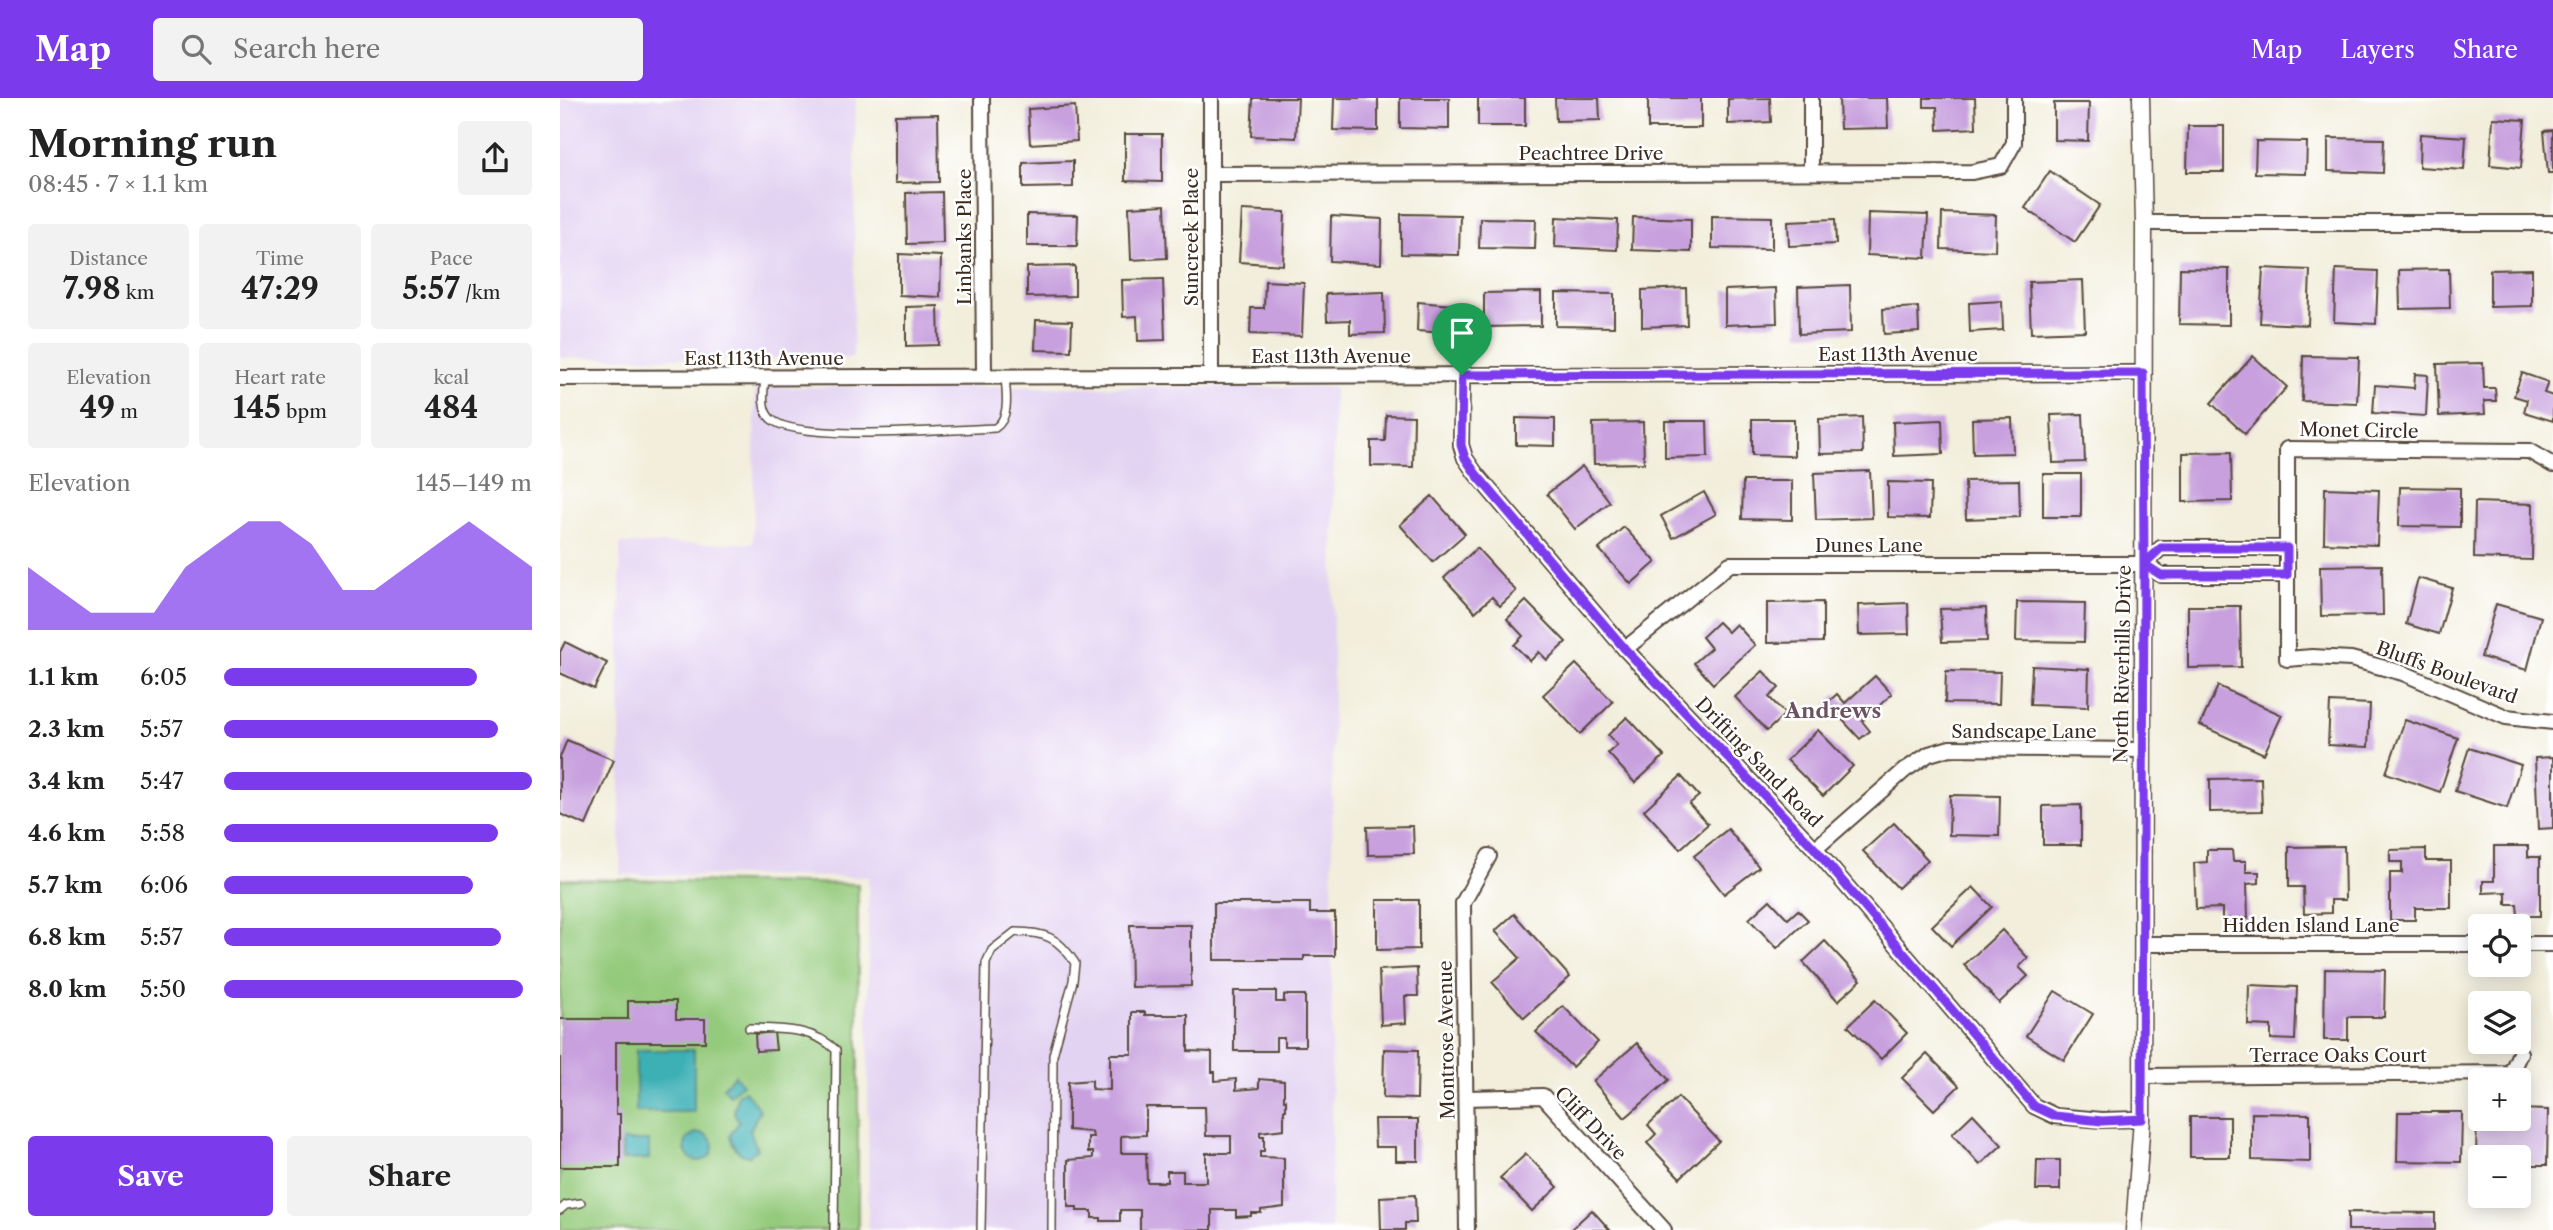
<!DOCTYPE html>
<html lang="en">
<head>
<meta charset="utf-8">
<style>
  :root { --surface:#fff; --page:#f2f2f2; --text:#222; --muted:#767676; --accent:#7c3aed }
  body { margin:0; font-family:"Libre Caslon Text",serif; background:var(--page); color:var(--text); height:100vh; display:flex; flex-direction:column; font-size:26px; white-space:nowrap }
  * { box-sizing:border-box; margin:0 }
  p { font-size:23px; color:var(--muted) }
  .icon { flex:none; width:38px; height:38px; fill:none; stroke:currentColor; stroke-width:2; stroke-linecap:round; stroke-linejoin:round }
  .map { position:relative; flex:1; overflow:hidden }
  .side { display:flex; flex-direction:column; background:var(--surface); width:560px }
  .side>* { flex:none }
  .buttons { position:absolute; left:1908px; top:816px; display:grid; gap:14px }
  .buttons a { display:grid; place-items:center; width:63px; height:63px; border-radius:7px; background:var(--surface); box-shadow:0 4px 18px #0003; font-size:35px }
  .pin { position:absolute; display:grid; place-items:center; width:60px; height:60px; color:#fff; margin:-72px -30px; border-radius:50% 50% 50% 0; rotate:-45deg; box-shadow:0 0 7px #0007 }
  .pin .icon { rotate:45deg }
  .round { display:grid; place-items:center; flex:none; width:74px; height:74px; border-radius:7px; background:var(--page) }
  .summary { display:flex; align-items:center; justify-content:space-between; height:119px; padding:0 28px }
  h1 { font-size:38px; font-weight:800; line-height:52px }
  .stats { display:grid; grid-template-columns:repeat(3,1fr); gap:10px; height:119px; padding:7px 28px }
  .stats div { display:grid; align-content:center; border-radius:7px; background:var(--page); text-align:center }
  .stats b { font-size:30px; font-weight:800 }
  .stats small { font-size:19px; font-weight:400 }
  .stats p { font-size:19px }
  .chart { height:196px; padding:14px 28px }
  .chart p { display:flex; justify-content:space-between }
  .chart svg { width:100%; height:126px; margin-top:7px; fill:var(--accent); opacity:.7 }
  .cta { display:flex; gap:14px; margin-top:auto; padding:14px 28px }
  .cta a { flex:1; height:80px; border-radius:7px; background:var(--accent); color:#fff; font-size:28px; font-weight:800; line-height:80px; text-align:center }
  .cta a+a { background:var(--page); color:var(--text) }
  ul { padding:0 28px; list-style:none; font-size:23px }
  li { display:grid; grid-template-columns:112px 84px 1fr; align-items:center; height:52px }
  li i { height:18px; border-radius:9px; background:var(--accent) }
  header { display:flex; align-items:center; gap:42px; box-sizing:border-box; height:98px; padding:0 35px; background:var(--accent); color:#fff }
  header strong { font-size:33px }
  nav { display:flex; gap:38px; margin-inline-start:auto; font-size:24px }
  .search { width:490px; height:63px; background:var(--page); display:flex; align-items:center; gap:18px; box-sizing:border-box; padding:0 24px; border-radius:7px; color:var(--muted); font-size:26px }
  main { display:flex; flex:1; min-height:0 }
  .map>svg:first-child { display:block }
  .built { fill:#e3d3f2 }
  .green { fill:#94ca7c; stroke:#687a4d; stroke-width:2 }
  .water { fill:#3eb0b6; stroke:#3c6d6a; stroke-width:2 }
  .building { fill:#c8a0de; fill-rule:evenodd }
  .lines { fill:none; stroke-linecap:round; stroke-linejoin:round }
  .service-casing { stroke:#56473a; stroke-width:10 }
  .minor-casing { stroke:#56473a; stroke-width:18 }
  .tertiary-casing { stroke:#56473a; stroke-width:19 }
  .service { stroke:#fff; stroke-width:7 }
  .minor { stroke:#fff; stroke-width:14 }
  .tertiary { stroke:#fff; stroke-width:16 }
  .route-casing { stroke:#fff; stroke-width:14 }
  .route { stroke:#7c3aed; stroke-width:9 }
  .labels { text-anchor:middle; stroke-width:5; stroke-linejoin:round; paint-order:stroke }
  .street-label { font-size:19px; fill:#3b2a1e; stroke:#fff }
  .neighbourhood-label { font-size:21px; font-weight:bold; fill:#6c5361; stroke:#fff }
</style>
</head>
<body>
<header>
<strong>Map</strong>
<div class="search"><svg class="icon" aria-label="search" viewBox="0 0 24 24"><circle cx="10" cy="10" r="6"/><path d="M15 15l6 6"/></svg>Search here</div>
<nav><a>Map</a><a>Layers</a><a>Share</a></nav>
</header>
<main>
<section class="side">
<div class="summary"><div><h1>Morning run</h1><p>08:45 · 7 × 1.1 km</p></div><a class="round"><svg class="icon" aria-label="share" viewBox="0 0 24 24"><path d="M12 15V3M7 8l5-5 5 5M5 13v7h14v-7"/></svg></a></div>
<div class="stats">
<div><p>Distance</p><b>7.98<small> km</small></b></div>
<div><p>Time</p><b>47:29</b></div>
<div><p>Pace</p><b>5:57<small> /km</small></b></div>
</div>
<div class="stats">
<div><p>Elevation</p><b>49<small> m</small></b></div>
<div><p>Heart rate</p><b>145<small> bpm</small></b></div>
<div><p>kcal</p><b>484</b></div>
</div>
<div class="chart"><p><span>Elevation</span>145–149 m</p>
<svg viewBox="0 0 160 44" preserveAspectRatio="none"><path d="M0 44V22L10 30L20 38L30 38L40 38L50 22L60 14L70 6L80 6L90 14L100 30L110 30L120 22L130 14L140 6L150 14L160 22V44z"/></svg>
</div>
<ul>
<li><b>1.1 km</b>6:05<i style="width:82%"></i></li>
<li><b>2.3 km</b>5:57<i style="width:89%"></i></li>
<li><b>3.4 km</b>5:47<i style="width:100%"></i></li>
<li><b>4.6 km</b>5:58<i style="width:89%"></i></li>
<li><b>5.7 km</b>6:06<i style="width:81%"></i></li>
<li><b>6.8 km</b>5:57<i style="width:90%"></i></li>
<li><b>8.0 km</b>5:50<i style="width:97%"></i></li>
</ul>
<div class="cta"><a>Save</a><a>Share</a></div>
</section>
<div class="map">
<svg width="1993" height="1132" viewBox="0 0 1993 1132">
  <rect width="100%" height="100%" fill="#fff"/>
  <filter id="ink" filterUnits="userSpaceOnUse"><feTurbulence type="fractalNoise" baseFrequency=".0143" numOctaves="2"/><feDisplacementMap in="SourceGraphic" scale="14" xChannelSelector="R" yChannelSelector="G"/><feConvolveMatrix kernelMatrix="1 2 1 2 8 2 1 2 1" color-interpolation-filters="sRGB"/></filter>
  <filter id="wash" filterUnits="userSpaceOnUse"><feTurbulence type="fractalNoise" baseFrequency=".00686" numOctaves="4" result="noise"/><feDisplacementMap in="SourceGraphic" scale="28" xChannelSelector="R" yChannelSelector="G"/><feGaussianBlur stdDeviation="1.57" result="paint"/><feColorMatrix in="noise" values="0 0 0 0 0 0 0 0 0 0 0 0 0 0 0 0 0 1.4 0 .05"/><feComposite in="paint" operator="in"/></filter>
  <g filter="url(#wash)">
    <rect width="100%" height="100%" fill="#f2eedb"/>
    <g class="built">
      <path d="M0 0H296L293 260H0Z"/>
      <path d="M195 289H774L771 1132H308V779L60 777V446L193 445Z"/>
    </g>
    <path class="green" d="M0 781 298 786V1132H0Z"/>
    <g class="water">
      <rect x="76" y="952" width="58" height="62"/>
      <path d="M175 977 182 986 170 997 163 989Z"/>
      <path d="M185 993 200 1012 190 1032 197 1051 189 1058C178 1057 172 1047 170 1037L179 1024 174 1014 178 996Z"/>
      <circle cx="139" cy="1049" r="14"/>
      <path d="M62 1043H89V1061L62 1062Z"/>
    </g>
    <g id="blocks">
      <g class="building">
        <path d="M693 0H738L736 40 691 38Z"/>
        <path d="M774 0H818V33L773 32Z"/>
        <path d="M840 0H889V31L840 30Z"/>
        <rect x="918" y="0" width="47" height="28"/>
        <path d="M995 0H1039L1040 22 996 23Z"/>
        <rect x="1088" y="0" width="53" height="30"/>
        <path d="M1210 0 1211 24 1168 26V1Z"/>
        <path d="M1279 0H1327L1328 30 1280 31Z"/>
        <path d="M1364 0H1415L1416 30 1378 32 1377 9H1364Z"/>
        <path d="M1494 5H1529L1528 43 1494 42Z"/>
        <path d="M515 8 517 43 470 46 468 11Z"/>
        <path d="M378 16 379 84 335 85V17Z"/>
        <path d="M1933 20 1965 22 1961 70 1930 67Z"/>
        <path d="M1628 28H1664V74H1627Z"/>
        <path d="M1993 32V75H1988L1984 33Z"/>
        <path d="M565 36H602V84L565 83Z"/>
        <path d="M1860 36 1906 39 1904 72 1859 69Z"/>
        <path d="M1768 40 1824 41 1823 75 1768 73Z"/>
        <path d="M1696 43 1747 44 1746 76 1695 75Z"/>
        <path d="M513 63V89L463 90V65Z"/>
        <path d="M1490 73 1540 107 1515 144 1465 110Z"/>
        <path d="M382 94 383 145 347 146 346 95Z"/>
        <path d="M605 107 607 160 571 162 569 109Z"/>
        <path d="M682 112 725 114 723 167 679 164Z"/>
        <path d="M1308 115 1368 117 1366 160 1307 157Z"/>
        <path d="M1382 115 1436 117 1435 153 1381 151Z"/>
        <path d="M467 116 518 117 517 148H467Z"/>
        <path d="M841 116 900 117 899 157 841 156Z"/>
        <path d="M771 118 822 121 821 166 770 163Z"/>
        <path d="M1152 118 1212 119V151L1152 150Z"/>
        <path d="M996 119 1058 122 1057 152 995 149Z"/>
        <path d="M1073 119 1131 121V154L1072 152Z"/>
        <path d="M920 120 976 121 975 151 919 150Z"/>
        <path d="M1275 121 1276 146 1229 148 1228 123Z"/>
        <path d="M339 156 381 158 380 199 339 197Z"/>
        <path d="M515 168V198L467 199V169Z"/>
        <path d="M1620 170 1669 171V227L1619 226Z"/>
        <path d="M1703 170 1750 172 1748 227 1700 225Z"/>
        <path d="M1776 171 1818 173 1816 226 1774 224Z"/>
        <path d="M1889 171 1890 210 1840 211 1839 172Z"/>
        <path d="M1972 171V208L1930 209V172Z"/>
        <path d="M603 181 605 242 578 243 577 218 563 219 562 182Z"/>
        <path d="M1523 182 1525 233 1471 235 1469 184Z"/>
        <path d="M705 183 744 185 742 238 690 236 691 210H704Z"/>
        <path d="M1290 187 1291 234 1239 236 1238 189Z"/>
        <path d="M1126 190 1127 227 1082 229V192Z"/>
        <path d="M1216 190 1217 225 1165 227V192Z"/>
        <path d="M824 194 825 235 790 236V222L767 223 766 196Z"/>
        <path d="M981 194V228L924 229V195Z"/>
        <path d="M996 195 1054 196V229L996 228Z"/>
        <path d="M1442 203 1443 232 1410 234 1409 205Z"/>
        <path d="M858 204 903 208 902 236 857 233Z"/>
        <path d="M378 208 379 247 346 248V209Z"/>
        <path d="M1358 209 1359 234 1324 236 1323 211Z"/>
        <path d="M476 222 512 223 511 253 475 252Z"/>
        <path d="M1693 258 1727 289 1685 336 1651 305Z"/>
        <path d="M1743 258 1799 259 1797 305 1742 303Z"/>
        <path d="M1923 265 1924 290H1935L1936 303H1924L1925 316 1879 318 1877 266Z"/>
        <path d="M1962 275 1988 284 1984 295 1993 298V323L1964 314 1967 302 1954 298Z"/>
        <path d="M1855 276 1868 277 1866 318 1813 315 1815 287 1854 290Z"/>
        <path d="M1523 316 1525 364 1493 365 1491 317Z"/>
        <path d="M826 317 854 318 853 369 811 368V343H825Z"/>
        <path d="M1302 319 1303 355 1260 356 1259 321Z"/>
        <path d="M956 320 995 321V348L956 347Z"/>
        <path d="M1452 320 1453 355 1413 356 1412 321Z"/>
        <path d="M1192 321H1234V358L1192 357Z"/>
        <path d="M1382 322 1383 356 1334 358 1333 324Z"/>
        <path d="M1105 323H1147L1148 359 1105 360Z"/>
        <path d="M1083 324 1084 365 1034 366 1033 325Z"/>
        <path d="M1671 354 1672 403 1623 404V355Z"/>
        <path d="M1022 368 1050 404 1015 431 987 396Z"/>
        <path d="M1310 373 1312 420 1256 422 1254 375Z"/>
        <rect x="1483" y="376" width="38" height="43"/>
        <path d="M1459 382 1460 419 1406 421 1405 383Z"/>
        <path d="M1183 383H1232V422L1182 421Z"/>
        <path d="M1328 384 1371 385 1370 420 1328 419Z"/>
        <path d="M1840 389 1900 390V429L1839 428Z"/>
        <path d="M1765 390 1819 392 1817 447 1764 445Z"/>
        <path d="M1144 394 1156 416 1113 440 1101 418Z"/>
        <path d="M872 398 905 436 873 464 840 427Z"/>
        <path d="M1915 404 1973 406 1972 462 1914 460Z"/>
        <path d="M1064 429 1096 464 1071 486 1039 451Z"/>
        <path d="M917 450 956 493 940 508 932 499 915 514 884 480Z"/>
        <path d="M1822 467 1823 517 1761 518 1760 468Z"/>
        <path d="M1858 480 1892 490 1879 536 1846 526Z"/>
        <path d="M966 503 1006 544 987 562 979 554 970 563 954 547 963 538 947 521Z"/>
        <path d="M1263 504V544L1207 545V505Z"/>
        <path d="M1457 504 1525 505 1524 544 1456 543Z"/>
        <path d="M1348 505 1349 536 1299 537 1298 507Z"/>
        <path d="M1936 506 1981 519 1967 572 1921 559Z"/>
        <path d="M1628 508H1680L1681 569 1628 570Z"/>
        <path d="M1426 510 1427 543 1382 544 1380 511Z"/>
        <path d="M1158 524 1168 534 1176 526 1195 547 1153 586 1134 565 1151 550 1142 539Z"/>
        <path d="M5 544 47 565 34 591 0 575V554Z"/>
        <path d="M1016 566 1053 604 1020 636 983 597Z"/>
        <path d="M1472 568 1529 571 1528 609 1470 607Z"/>
        <path d="M1203 573 1219 590 1209 599 1225 616 1207 633 1175 599Z"/>
        <path d="M1386 573 1440 574 1439 606 1385 605Z"/>
        <path d="M1315 578 1332 596 1302 623 1310 633 1300 641 1267 605 1277 596 1285 605Z"/>
        <path d="M1658 588 1722 617 1704 656 1640 627Z"/>
        <path d="M1770 604 1810 606 1808 649 1768 647Z"/>
        <path d="M1067 619 1104 658 1075 685 1048 655 1057 647 1048 637Z"/>
        <path d="M1845 622 1898 640 1880 694 1826 675Z"/>
        <path d="M1258 632 1293 668 1263 698 1227 662Z"/>
        <path d="M7 642 54 662 26 727 0 716V659Z"/>
        <path d="M1909 650 1961 667 1947 710 1895 693Z"/>
        <path d="M1993 659V730L1978 731 1975 660Z"/>
        <path d="M1121 678 1139 698 1129 706 1148 726 1120 751 1084 712Z"/>
        <path d="M1701 680 1702 713 1650 714V681Z"/>
        <path d="M1390 697 1440 698 1439 738 1389 737Z"/>
        <path d="M1521 707V747H1483V708Z"/>
        <path d="M1334 725 1368 762 1338 790 1303 753Z"/>
        <path d="M853 728 854 756 808 757 807 729Z"/>
        <path d="M1168 731 1199 769 1164 796 1134 758Z"/>
        <path d="M1784 748 1785 802H1771V815L1744 816 1743 789H1729V749Z"/>
        <path d="M1934 748H1968V759H1980V818H1958L1957 806H1946V794L1923 795V783H1934Z"/>
        <path d="M1866 751V763H1891V810H1855V822H1830V775H1842V764H1830V752Z"/>
        <path d="M1647 752H1672L1673 763H1686V774H1699V785L1687 786 1688 820 1662 821V810L1636 811 1634 765 1647 764Z"/>
        <path d="M1413 789 1432 809 1391 848 1372 828Z"/>
        <path d="M817 802H859V851L817 852Z"/>
        <path d="M1210 802 1228 821 1238 812 1248 822 1217 850 1189 821Z"/>
        <path d="M654 805H750V815H775V858H744V862H654Z"/>
        <path d="M954 816 1010 879 964 920 932 884 960 860 935 833Z"/>
        <path d="M570 827H631V888L571 889Z"/>
        <path d="M1442 832 1468 860 1459 869 1468 878 1439 905 1404 867Z"/>
        <path d="M1265 843 1301 882 1278 903 1243 864Z"/>
        <path d="M857 870 858 898H845L846 925 821 927 819 872Z"/>
        <path d="M1765 871 1825 872 1824 919H1788V942H1764Z"/>
        <path d="M1689 887 1737 889 1735 942 1711 941V928L1688 927Z"/>
        <path d="M674 893H716V904H724V897H745V948H724V940H716V953H674Z"/>
        <path d="M1495 893 1533 916 1504 962 1466 938Z"/>
        <path d="M1315 902 1347 935 1321 961 1288 928Z"/>
        <path d="M68 903H116V921H145V944H56V1016H60V1069H0V921H68Z"/>
        <path d="M1003 908 1038 944 1012 969 976 934Z"/>
        <path d="M572 914H585V917H628V953L652 954V974H655V983L676 981V992L699 990V981L724 983V1002H726V1012H724V1031L700 1034V1038H704V1053H700V1059L724 1060V1109L701 1112V1115H691V1118L676 1119V1112H652V1132H580V1112H560V1123H541V1120H532V1113H517V1109H508V1062L533 1060V1054H528V1039H533L532 1034 508 1032V984L532 982V991L550 992V956H572ZM586 1009H645L646 1038H671V1055H646V1084H623V1073H607V1084H587L586 1055H561V1038L586 1037Z"/>
        <path d="M214 934 216 952 196 953 195 936Z"/>
        <path d="M1077 945 1109 982 1065 1020 1033 983Z"/>
        <path d="M824 951 858 952 857 1001 823 1000Z"/>
        <path d="M1367 956 1399 988 1374 1012 1342 980Z"/>
        <path d="M1118 999 1159 1043 1120 1080 1087 1045 1096 1036 1088 1027Z"/>
        <path d="M1917 1011H1920V1020H1958V1011L1988 1012 1987 1067H1958V1059H1920V1067H1916Z"/>
        <path d="M1838 1014H1902L1901 1064 1837 1063Z"/>
        <path d="M1692 1015 1750 1016V1064L1692 1062Z"/>
        <path d="M1413 1016 1442 1047 1420 1067 1392 1036Z"/>
        <rect x="1630" y="1019" width="40" height="40"/>
        <path d="M814 1021H858V1063H836V1049H815Z"/>
        <path d="M966 1056 998 1089 972 1113 940 1080Z"/>
        <path d="M1477 1062H1500V1092H1476Z"/>
        <path d="M855 1097 856 1125H845V1132H821L820 1099Z"/>
        <path d="M1032 1112 1050 1132H1010Z"/>
        <path d="M1788 1114 1875 1115V1132H1788Z"/>
      </g>
    </g>
  </g>
  <g filter="url(#ink)">
    <use href="#blocks" fill-opacity="0" stroke="#56473a" stroke-width="2"/>
    <g class="lines">
      <defs>
        <g id="service">
          <path d="M205 280C204 293 200 311 211 321 236 345 395 331 435 330 451 320 446 294 445 278"/>
          <path d="M189 930C219 931 252 929 276 952L274 1132"/>
          <path d="M0 1112 6 1107 21 1105"/>
          <path d="M421 1132 426 865 432 852 455 834C485 834 498 839 515 865L513 883 493 957 492 1132"/>
        </g>
        <g id="minor">
          <path d="M422 0 424 278"/>
          <path d="M651 0V278"/>
          <path d="M1251 0V74"/>
          <path d="M651 76 1412 74 1441 68 1454 45V0"/>
          <path d="M1584 125H1993"/>
          <path d="M902 277 901 347 905 360 916 376 1065 551 1255 751 1474 1008 1495 1018 1542 1022 1582 1021"/>
          <path d="M0 280 1583 275"/>
          <path d="M1993 367 1969 353 1727 351V561L1752 559 1791 561 1843 575 1946 619 1993 624"/>
          <path d="M1584 466 1601 450H1727"/>
          <path d="M1065 551 1170 466H1584L1601 477H1727"/>
          <path d="M1255 751 1345 672 1369 656 1390 650 1582 652"/>
          <path d="M1582 846H1920"/>
          <path d="M1958 846H1993"/>
          <path d="M1582 978 1951 975 1960 955"/>
          <path d="M906 1000 983 998 1104 1132"/>
          <path d="M907 1132 903 805 929 758"/>
        </g>
        <path id="tertiary" d="M1574 1132 1582 1021 1584 125 1581 0"/>
      </defs>
      <use href="#service" class="service-casing"/>
      <use href="#minor" class="minor-casing"/>
      <use href="#tertiary" class="tertiary-casing"/>
      <use href="#service" class="service"/>
      <use href="#minor" class="minor"/>
      <use href="#tertiary" class="tertiary"/>
    </g>
  </g>
  <g class="lines" filter="url(#ink)">
    <defs>
      <path id="route" d="M902 277 901 347 905 360 916 376 1065 551 1255 751 1474 1008 1495 1018 1542 1023 1582 1021 1584 466 1601 477H1727V450H1601L1584 466 1583 275 902 277"/>
    </defs>
    <use href="#route" class="route-casing"/>
    <use href="#route" class="route"/>
  </g>
  <g class="labels">
    <g class="street-label">
      <text x="1031" y="62">Peachtree Drive</text>
      <text transform="translate(404 139) rotate(-90)" y="7">Linbanks Place</text>
      <text transform="translate(631 139) rotate(-90)" y="7">Suncreek Place</text>
      <text x="1338" y="263">East 113th Avenue</text>
      <text x="771" y="265">East 113th Avenue</text>
      <text x="204" y="267">East 113th Avenue</text>
      <text transform="translate(1799 332) rotate(1)" y="7">Monet Circle</text>
      <text x="1309" y="454">Dunes Lane</text>
      <text transform="translate(1562 566) rotate(-89)" y="7">North Riverhills Drive</text>
      <text transform="translate(1887 574) rotate(20)" y="7">Bluffs Boulevard</text>
      <text x="1464" y="640">Sandscape Lane</text>
      <text transform="translate(1199 664) rotate(46)" y="7">Drifting Sand Road</text>
      <text x="1751" y="834">Hidden Island Lane</text>
      <text transform="translate(886 942) rotate(-91)" y="7">Montrose Avenue</text>
      <text x="1778" y="964">Terrace Oaks Court</text>
      <text transform="translate(1031 1025) rotate(46)" y="7">Cliff Drive</text>
    </g>
    <g class="neighbourhood-label">
      <text x="1273" y="620">Andrews</text>
    </g>
  </g>
</svg>
<div class="buttons">
<a><svg class="icon" aria-label="locate" viewBox="0 0 24 24"><circle cx="12" cy="12" r="6"/><path d="M12 2v4M12 18v4M2 12h4M18 12h4"/></svg></a>
<a><svg class="icon" aria-label="layers" viewBox="0 0 24 24"><path d="M12 4l9 5-9 5-9-5zM3 14l9 5 9-5"/></svg></a>
<a>+</a>
<a>−</a>
</div>
<div class="pin" style="left:902px;top:277px;background:#1e9e55"><svg class="icon" aria-label="arrive" viewBox="0 0 24 24"><path d="M6 21V4h12l-3 4 3 4H6"/></svg></div>
</div>
</main>
</body>
</html>
